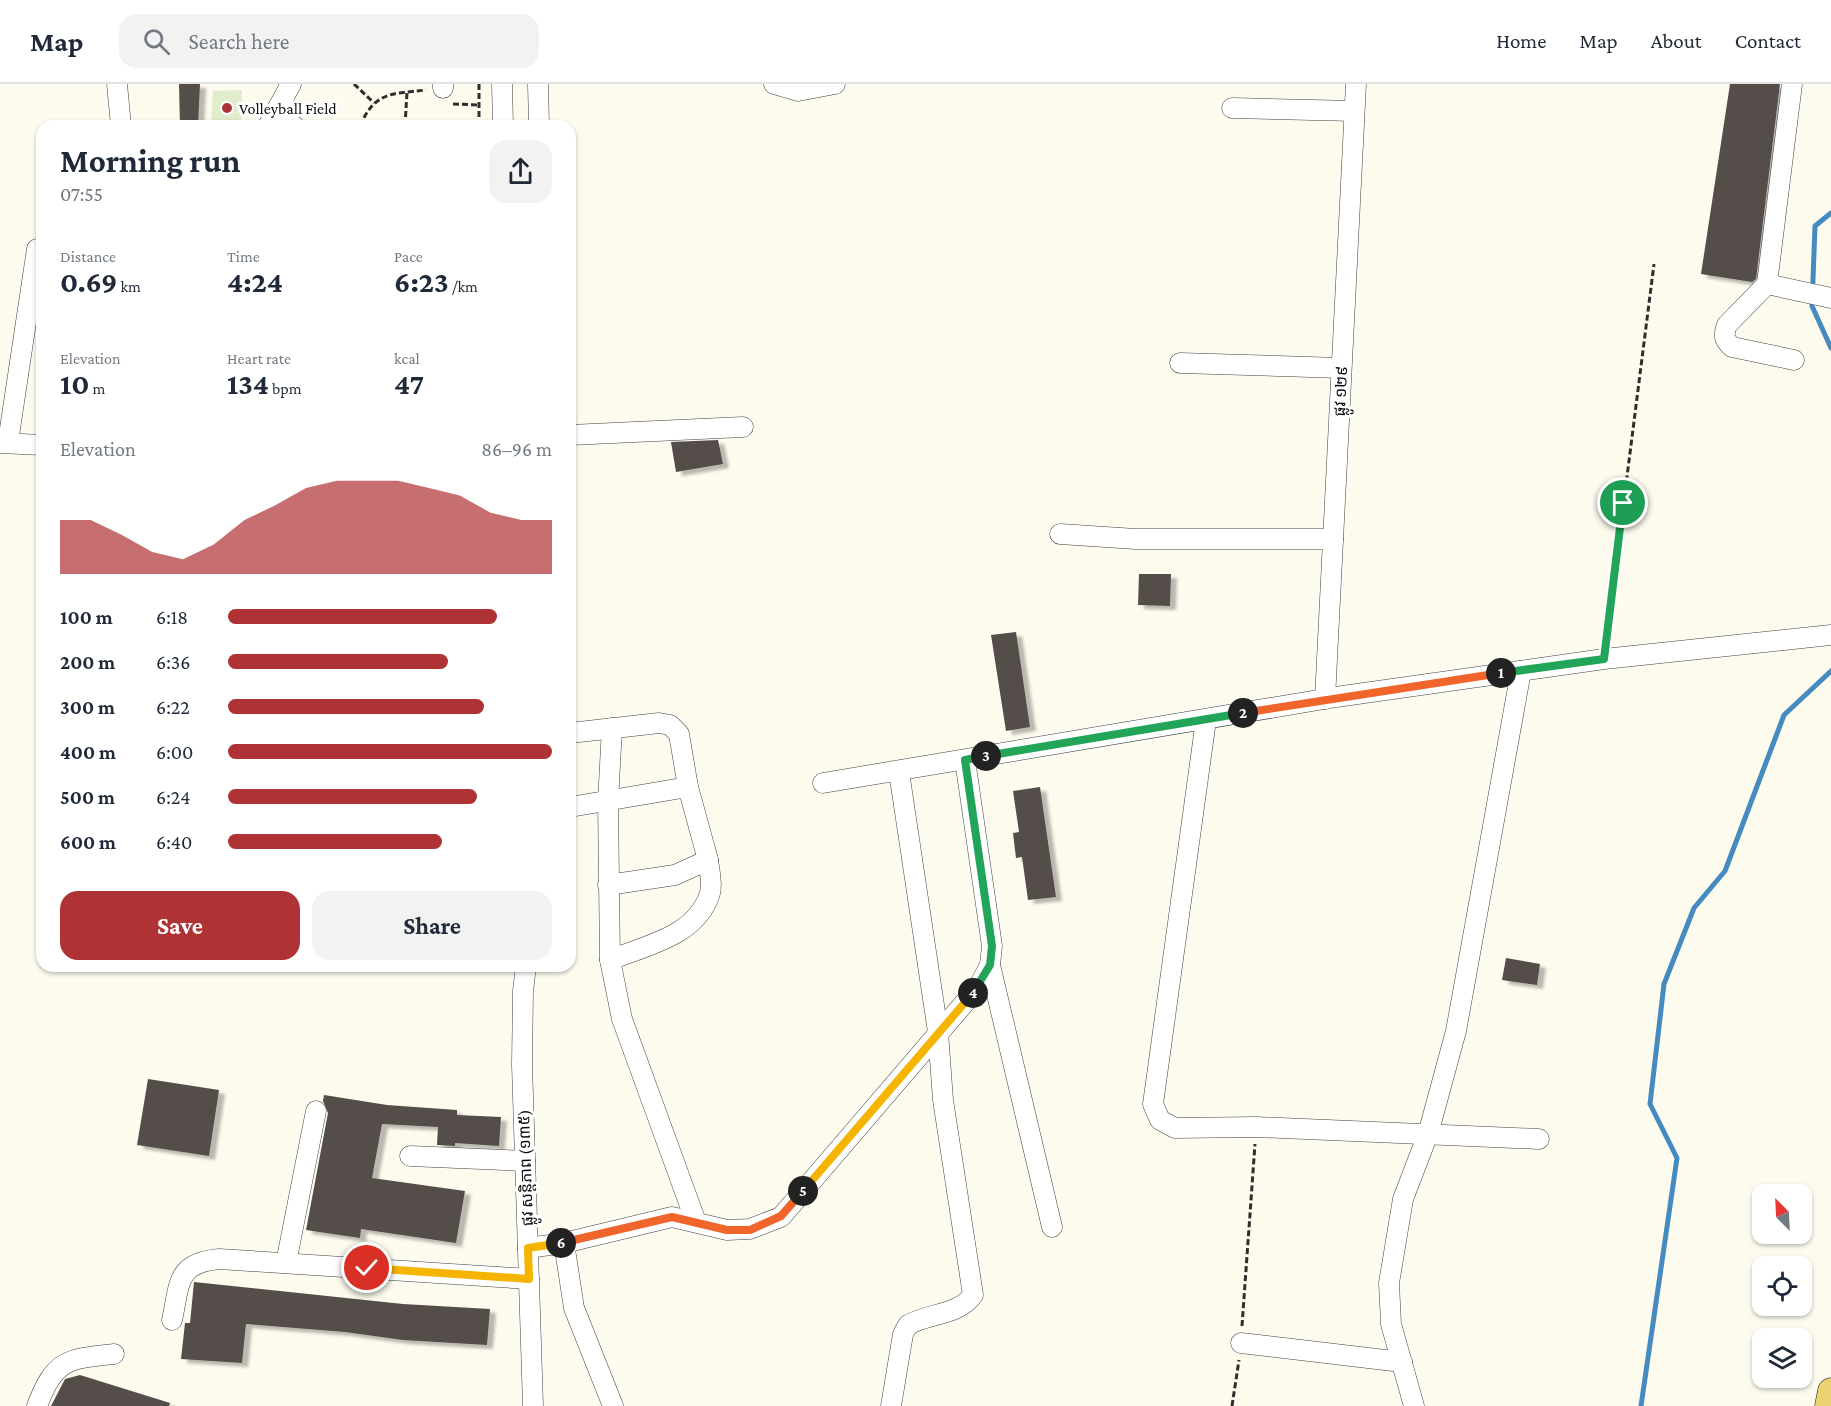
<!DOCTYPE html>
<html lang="en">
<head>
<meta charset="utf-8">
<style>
  :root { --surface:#fff; --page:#f2f2f3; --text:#1f2937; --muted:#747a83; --line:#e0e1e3; --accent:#af3234 }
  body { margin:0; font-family:"Crimson Pro","Noto Sans Khmer",serif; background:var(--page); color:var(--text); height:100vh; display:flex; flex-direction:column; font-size:22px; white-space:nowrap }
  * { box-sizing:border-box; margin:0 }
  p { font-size:20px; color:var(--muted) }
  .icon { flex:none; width:33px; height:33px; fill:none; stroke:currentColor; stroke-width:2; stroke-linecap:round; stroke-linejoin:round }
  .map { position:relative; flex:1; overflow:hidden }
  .side { position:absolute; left:36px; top:36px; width:540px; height:852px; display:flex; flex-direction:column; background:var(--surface); border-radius:18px; box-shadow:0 2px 4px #0004 }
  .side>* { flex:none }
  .needle { width:39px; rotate:336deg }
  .tools { position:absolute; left:1752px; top:1100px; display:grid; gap:12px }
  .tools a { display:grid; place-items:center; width:60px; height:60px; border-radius:12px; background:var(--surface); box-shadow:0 2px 4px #0004; font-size:30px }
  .pin { position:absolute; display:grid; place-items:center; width:51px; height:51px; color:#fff; margin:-26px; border:3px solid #fff; border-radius:50%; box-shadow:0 2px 6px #0007 }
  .km { position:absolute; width:30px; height:30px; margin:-15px; border-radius:50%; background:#222; color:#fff; font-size:16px; line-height:30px; text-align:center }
  .round { display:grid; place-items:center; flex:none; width:63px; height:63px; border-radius:18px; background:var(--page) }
  .head { display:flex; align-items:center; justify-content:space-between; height:102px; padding:0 24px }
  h1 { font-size:33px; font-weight:700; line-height:45px }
  .metrics { display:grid; grid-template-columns:repeat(3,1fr); gap:9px; height:102px; padding:6px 24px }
  .metrics div { display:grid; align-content:center }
  .metrics b { font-size:30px; font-weight:700 }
  .metrics small { font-size:16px; font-weight:400 }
  .metrics p { font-size:16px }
  .chart { height:168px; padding:12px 24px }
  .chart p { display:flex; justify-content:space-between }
  .chart svg { width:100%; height:108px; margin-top:6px; fill:var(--accent); opacity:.7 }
  .cta { display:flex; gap:12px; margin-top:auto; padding:12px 24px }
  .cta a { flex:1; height:69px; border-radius:18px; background:var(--accent); color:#fff; font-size:24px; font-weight:700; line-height:69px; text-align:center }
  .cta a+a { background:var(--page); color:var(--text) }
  ul { padding:0 24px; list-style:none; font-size:20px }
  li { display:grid; grid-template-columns:96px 72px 1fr; align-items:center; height:45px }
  li i { height:15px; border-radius:8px; background:var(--accent) }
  header { display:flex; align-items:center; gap:36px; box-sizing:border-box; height:84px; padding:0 30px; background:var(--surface); border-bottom:2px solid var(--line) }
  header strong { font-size:28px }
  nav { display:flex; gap:33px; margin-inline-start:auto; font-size:21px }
  .search { width:420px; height:54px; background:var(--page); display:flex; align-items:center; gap:15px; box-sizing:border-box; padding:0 21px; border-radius:18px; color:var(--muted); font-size:22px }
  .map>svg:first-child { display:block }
  .pitch { fill:#e0eccb }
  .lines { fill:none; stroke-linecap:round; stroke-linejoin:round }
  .stream { stroke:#458bc0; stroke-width:5 }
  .building { fill:#544e4a; filter:url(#shadow) }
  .minor-casing { stroke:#3f3f3f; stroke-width:21 }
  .major-casing { stroke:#1d1d1d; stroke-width:27 }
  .path { stroke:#2e2e2e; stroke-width:3; stroke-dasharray:6 3; stroke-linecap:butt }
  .minor { stroke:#fff; stroke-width:20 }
  .major { stroke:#ebd16f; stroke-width:26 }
  .split-1-casing { stroke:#fff; stroke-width:12 }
  .split-2-casing { stroke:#fff; stroke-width:12 }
  .split-3-casing { stroke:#fff; stroke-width:12 }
  .split-4-casing { stroke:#fff; stroke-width:12 }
  .split-5-casing { stroke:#fff; stroke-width:12 }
  .split-6-casing { stroke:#fff; stroke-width:12 }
  .split-7-casing { stroke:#fff; stroke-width:12 }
  .split-1 { stroke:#22a559; stroke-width:8 }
  .split-2 { stroke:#f0652b; stroke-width:8 }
  .split-3 { stroke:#22a559; stroke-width:8 }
  .split-4 { stroke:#22a559; stroke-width:8 }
  .split-5 { stroke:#f5b400; stroke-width:8 }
  .split-6 { stroke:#f0652b; stroke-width:8 }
  .split-7 { stroke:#f5b400; stroke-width:8 }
  .poi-dot { fill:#af3234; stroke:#fff; stroke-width:2 }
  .labels { text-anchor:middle; stroke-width:6; stroke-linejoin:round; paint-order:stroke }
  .poi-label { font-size:16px; fill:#0c0c0c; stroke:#fff; text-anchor:start }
  .street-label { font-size:16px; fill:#0c0c0c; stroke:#fff }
</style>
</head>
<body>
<header>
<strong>Map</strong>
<div class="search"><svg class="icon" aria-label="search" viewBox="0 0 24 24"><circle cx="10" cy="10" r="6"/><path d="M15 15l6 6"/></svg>Search here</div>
<nav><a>Home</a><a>Map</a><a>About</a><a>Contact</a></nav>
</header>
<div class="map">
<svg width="1831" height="1322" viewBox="0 0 1831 1322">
  <defs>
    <filter id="shadow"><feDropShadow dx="6" dy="4" stdDeviation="1.5" flood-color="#0004"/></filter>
  </defs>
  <rect width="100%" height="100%" fill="#fdfbee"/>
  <path class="pitch" d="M242 6 241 42H211L213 7Z"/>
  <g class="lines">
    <g class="stream">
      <path d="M1831 129 1815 142 1812 222 1831 264"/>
      <path d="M1641 1322 1677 1074 1650 1020 1664 900 1694 824 1725 787 1784 631 1831 587"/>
    </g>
  </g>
  <g class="building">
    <path d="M179 0H200L198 42H180Z"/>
    <path d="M1730 0H1780L1756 195 1752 198 1701 190Z"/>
    <path d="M718 356 723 380 676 388 671 358Z"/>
    <path d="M1139 490H1171L1170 522 1138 521Z"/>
    <path d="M1016 548 1030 643 1006 647 991 551Z"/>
    <path d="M1040 703 1056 813 1028 816 1022 773 1016 774 1013 749 1019 748 1013 707Z"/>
    <path d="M1506 874 1540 880 1537 901 1502 896Z"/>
    <path d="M148 995 219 1006 209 1072 137 1061Z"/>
    <path d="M324 1011 387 1021 457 1026V1031L501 1033 499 1062 455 1059V1062L437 1061 438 1043 382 1040 372 1094 465 1107 456 1159 361 1145 360 1154 306 1146 328 1029 323 1017Z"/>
    <path d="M194 1198 403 1220 490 1225 487 1261 403 1256 345 1248 246 1240 242 1279 181 1275 185 1239H190Z"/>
    <path d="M80 1291 170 1319 169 1322H51L65 1295Z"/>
  </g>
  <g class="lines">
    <defs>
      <g id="minor">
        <path d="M117 0 121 42"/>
        <path d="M502 0 503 42"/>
        <path d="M538 0 539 42"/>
        <path d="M774 0 798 7 835 0"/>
        <path d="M1792 0 1767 200 1831 214"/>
        <path d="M443 4V0"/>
        <path d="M1232 24 1354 27"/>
        <path d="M271 37 294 42"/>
        <path d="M268 42 291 0"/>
        <path d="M1767 200 1727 241C1723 251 1724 256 1732 263L1794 276"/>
        <path d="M1180 279 1341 284"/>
        <path d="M570 351 743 343"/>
        <path d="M8 358 37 165"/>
        <path d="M0 359 42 361"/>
        <path d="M1060 450 1136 455H1333"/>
        <path d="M1325 615 1356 0"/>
        <path d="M1206 636 1153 1020 1160 1036 1175 1044 1256 1043 1539 1055"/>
        <path d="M612 644 608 718 610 876 622 935 696 1138"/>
        <path d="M570 649 659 639 670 641 679 650 688 703 708 776 675 791 608 801"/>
        <path d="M823 699 1336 613 1604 575 1831 551"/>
        <path d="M570 723 688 703"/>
        <path d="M610 876C647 861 697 852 710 809 713 799 709 786 708 776"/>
        <path d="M990 881 1052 1143"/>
        <path d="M526 882 523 907 522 981 533 1322"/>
        <path d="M410 1072 525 1077"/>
        <path d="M564 1159 574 1224 613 1322"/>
        <path d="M528 1164 564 1159 672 1133 727 1146 750 1145 781 1133 979 902 990 881 992 862 965 676"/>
        <path d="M286 1179 316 1027"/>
        <path d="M172 1236C180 1199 176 1179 219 1175L529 1195"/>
        <path d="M1241 1259 1402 1278"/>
        <path d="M37 1322C55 1275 67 1275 114 1270"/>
        <path d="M891 1322 903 1250 908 1241C928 1229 958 1232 973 1211L943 1016 938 948 899 688"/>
        <path d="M1414 1322 1391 1240 1389 1199 1403 1115 1428 1050 1456 947 1521 587"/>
      </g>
      <path id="major" d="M1828 1322 1831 1307"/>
    </defs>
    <use href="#minor" class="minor-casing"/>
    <use href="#major" class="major-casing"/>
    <g class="path">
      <path d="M354 0 374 19"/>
      <path d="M479 0V42"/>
      <path d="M453 20 479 21"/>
      <path d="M360 42C375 7 392 10 426 6"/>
      <path d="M405 42 407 8"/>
      <path d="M1606 558 1654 180"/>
      <path d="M1242 1242 1255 1060"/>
      <path d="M1232 1322 1239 1276"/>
    </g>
    <use href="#minor" class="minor"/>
    <use href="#major" class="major"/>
  </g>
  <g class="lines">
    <defs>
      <path id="split-1" d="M1501 589 1604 575 1623 419"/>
      <path id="split-2" d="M1243 629 1501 589"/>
      <path id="split-3" d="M986 672 1243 629"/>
      <path id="split-4" d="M973 909 990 881 992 862 965 676 986 672"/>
      <path id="split-5" d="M803 1107 973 909"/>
      <path id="split-6" d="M561 1159 672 1133 727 1146H750L781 1132 803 1107"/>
      <path id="split-7" d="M367 1184 529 1195 528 1164 561 1159"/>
    </defs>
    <use href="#split-1" class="split-1-casing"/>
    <use href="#split-2" class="split-2-casing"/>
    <use href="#split-3" class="split-3-casing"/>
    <use href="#split-4" class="split-4-casing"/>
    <use href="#split-5" class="split-5-casing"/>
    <use href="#split-6" class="split-6-casing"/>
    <use href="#split-7" class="split-7-casing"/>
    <use href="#split-1" class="split-1"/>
    <use href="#split-2" class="split-2"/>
    <use href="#split-3" class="split-3"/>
    <use href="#split-4" class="split-4"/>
    <use href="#split-5" class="split-5"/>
    <use href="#split-6" class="split-6"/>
    <use href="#split-7" class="split-7"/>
  </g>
  <circle class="poi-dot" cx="227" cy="24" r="6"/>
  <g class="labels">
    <g class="poi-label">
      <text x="239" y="30">Volleyball Field</text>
    </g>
    <g class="street-label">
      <text transform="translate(1340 307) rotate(-87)" y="6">ផ្លូវ ១២៩</text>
      <text transform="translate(525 1084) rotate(-92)" y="6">ផ្លូវ សន្តិភាព (១៣៥)</text>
    </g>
  </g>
</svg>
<div class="tools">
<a><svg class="needle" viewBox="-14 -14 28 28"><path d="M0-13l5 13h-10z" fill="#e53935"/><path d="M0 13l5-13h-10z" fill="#747a83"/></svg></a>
<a><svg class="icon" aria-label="locate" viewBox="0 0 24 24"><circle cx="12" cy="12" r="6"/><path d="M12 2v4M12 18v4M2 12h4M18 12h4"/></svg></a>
<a><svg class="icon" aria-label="layers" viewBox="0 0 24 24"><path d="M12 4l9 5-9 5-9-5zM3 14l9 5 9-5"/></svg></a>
</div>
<div class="pin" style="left:1623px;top:419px;background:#1e9e55"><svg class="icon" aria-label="arrive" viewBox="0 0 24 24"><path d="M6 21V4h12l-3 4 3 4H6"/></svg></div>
<div class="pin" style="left:367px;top:1184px;background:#d93025"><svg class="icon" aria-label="check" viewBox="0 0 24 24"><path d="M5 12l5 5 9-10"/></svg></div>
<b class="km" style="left:1501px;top:589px">1</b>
<b class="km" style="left:1243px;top:629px">2</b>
<b class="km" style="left:986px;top:672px">3</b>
<b class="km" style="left:973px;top:909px">4</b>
<b class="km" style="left:803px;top:1107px">5</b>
<b class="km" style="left:561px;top:1159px">6</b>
<section class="side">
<div class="head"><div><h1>Morning run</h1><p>07:55</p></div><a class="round"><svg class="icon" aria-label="share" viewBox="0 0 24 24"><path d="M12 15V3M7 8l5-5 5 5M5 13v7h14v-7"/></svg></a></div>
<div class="metrics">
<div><p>Distance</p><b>0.69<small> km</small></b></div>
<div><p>Time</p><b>4:24</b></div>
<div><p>Pace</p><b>6:23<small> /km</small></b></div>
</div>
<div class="metrics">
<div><p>Elevation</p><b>10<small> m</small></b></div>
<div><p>Heart rate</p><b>134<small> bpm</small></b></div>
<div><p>kcal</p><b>47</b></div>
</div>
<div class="chart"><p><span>Elevation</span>86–96 m</p>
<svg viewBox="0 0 160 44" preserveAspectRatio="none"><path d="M0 44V22L10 22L20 28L30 35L40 38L50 32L60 22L70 16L80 9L90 6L100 6L110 6L120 9L130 12L140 19L150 22L160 22V44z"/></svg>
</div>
<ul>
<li><b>100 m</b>6:18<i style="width:83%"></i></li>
<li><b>200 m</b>6:36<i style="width:68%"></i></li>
<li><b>300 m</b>6:22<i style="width:79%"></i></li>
<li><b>400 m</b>6:00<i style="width:100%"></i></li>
<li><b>500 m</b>6:24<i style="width:77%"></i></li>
<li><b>600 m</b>6:40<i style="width:66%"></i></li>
</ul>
<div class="cta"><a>Save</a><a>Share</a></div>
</section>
</div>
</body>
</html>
